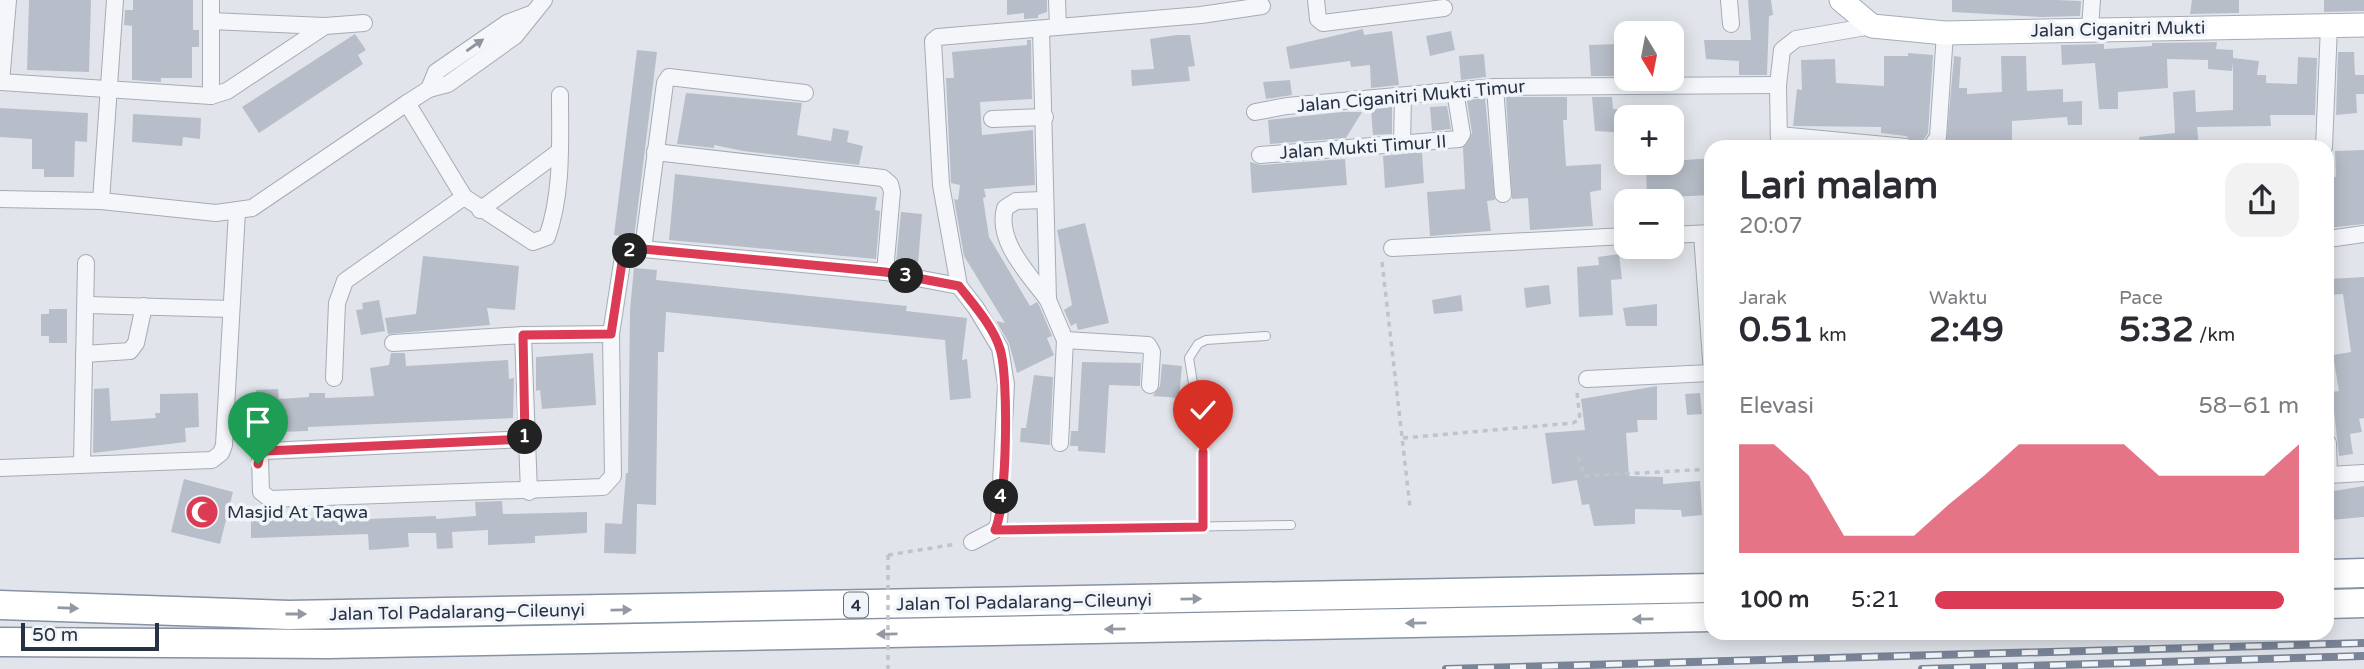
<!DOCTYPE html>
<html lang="id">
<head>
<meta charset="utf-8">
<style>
  :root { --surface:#fff; --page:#f2f2f3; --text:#2b2b33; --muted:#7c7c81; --accent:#db3b54 }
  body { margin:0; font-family:"Varela Round",sans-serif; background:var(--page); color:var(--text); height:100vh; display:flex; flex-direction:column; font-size:26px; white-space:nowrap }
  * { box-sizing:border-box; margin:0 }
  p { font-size:23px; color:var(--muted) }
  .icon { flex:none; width:38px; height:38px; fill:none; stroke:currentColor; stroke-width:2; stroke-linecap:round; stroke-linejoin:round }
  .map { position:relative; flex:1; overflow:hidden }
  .drawer { position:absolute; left:1704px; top:140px; width:630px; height:500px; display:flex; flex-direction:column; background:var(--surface); border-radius:21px; box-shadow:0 4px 18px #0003 }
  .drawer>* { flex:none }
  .needle { width:46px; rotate:170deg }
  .fabs { position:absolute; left:1614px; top:21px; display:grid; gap:14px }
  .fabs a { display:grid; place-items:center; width:70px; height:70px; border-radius:14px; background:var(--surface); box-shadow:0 4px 18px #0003; font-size:35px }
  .scale { position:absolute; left:21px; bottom:18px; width:138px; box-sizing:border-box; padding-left:7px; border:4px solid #273245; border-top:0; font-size:19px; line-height:24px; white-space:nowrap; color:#273245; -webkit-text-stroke:5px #f1f4f8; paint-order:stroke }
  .pin { position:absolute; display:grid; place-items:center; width:60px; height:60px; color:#fff; margin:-72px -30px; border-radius:50% 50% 50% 0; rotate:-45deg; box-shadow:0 0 7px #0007 }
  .pin .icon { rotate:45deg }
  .km { position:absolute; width:35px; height:35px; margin:-18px; border-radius:50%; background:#222; color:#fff; font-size:19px; line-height:35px; text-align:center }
  .round { display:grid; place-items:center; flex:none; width:74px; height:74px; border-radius:21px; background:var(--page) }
  .summary { display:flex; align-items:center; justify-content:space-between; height:119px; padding:0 35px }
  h1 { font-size:38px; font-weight:700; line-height:52px }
  .figures { display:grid; grid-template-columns:repeat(3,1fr); gap:10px; height:119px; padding:7px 35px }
  .figures div { display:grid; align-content:center }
  .figures b { font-size:35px; font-weight:700 }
  .figures small { font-size:19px; font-weight:400 }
  .figures p { font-size:19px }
  .chart { height:196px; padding:14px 35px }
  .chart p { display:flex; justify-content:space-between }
  .chart svg { width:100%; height:126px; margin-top:7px; fill:var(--accent); opacity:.7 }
  ul { padding:0 35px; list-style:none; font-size:23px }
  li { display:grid; grid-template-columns:112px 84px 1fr; align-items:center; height:52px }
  li i { height:18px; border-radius:9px; background:var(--accent) }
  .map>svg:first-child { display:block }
  .building { fill:#b8bec9 }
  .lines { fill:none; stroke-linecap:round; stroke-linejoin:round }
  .lane-casing { stroke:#a5acb6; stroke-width:10 }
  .street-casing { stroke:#a5acb6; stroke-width:18 }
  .secondary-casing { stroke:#a5acb6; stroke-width:25 }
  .highway-casing { stroke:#8792a3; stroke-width:31 }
  .path { stroke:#bfc3ca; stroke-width:3.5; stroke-dasharray:5 5; stroke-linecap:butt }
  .lane { stroke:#f4f6f9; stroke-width:8 }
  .street { stroke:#f4f6f9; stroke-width:16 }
  .secondary { stroke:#fff; stroke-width:23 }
  .highway { stroke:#fff; stroke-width:28 }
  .rail-casing { stroke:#798496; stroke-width:8 }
  .rail { stroke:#f1f4f8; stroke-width:5; stroke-dasharray:16; stroke-linecap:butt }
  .path-bridge { stroke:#bfc3ca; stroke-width:3.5; stroke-dasharray:5 5; stroke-linecap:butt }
  .oneway { fill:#8e949f }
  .oneway2 { fill:#9398a2 }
  .route-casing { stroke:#fff; stroke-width:14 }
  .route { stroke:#db3b54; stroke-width:9 }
  .labels { text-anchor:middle; stroke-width:7; stroke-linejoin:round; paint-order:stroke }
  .shield { fill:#f1f4f8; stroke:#646c7b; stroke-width:2 }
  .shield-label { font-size:16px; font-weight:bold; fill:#273245 }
  .street-label { font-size:18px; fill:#273245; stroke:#f1f4f8 }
  .poi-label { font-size:18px; fill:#273245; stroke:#f1f4f8; text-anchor:start }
</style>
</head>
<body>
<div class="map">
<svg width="2364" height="669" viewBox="0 0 2364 669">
  <rect width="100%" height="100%" fill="#e1e5eb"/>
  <g class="building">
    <path d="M29 0H91L89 72 27 70Z"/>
    <path d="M133 0H193V30H199V47H192V78H161V82L132 80V26L124 25 125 10H133Z"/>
    <path d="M1007 0H1047V12L1038 15V18L1024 19V13L1007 15Z"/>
    <path d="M1748 0H1771L1773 15 1769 16 1767 75H1739V61L1706 59 1704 40H1751Z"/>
    <path d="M1952 0H2057L2081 1 2080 16 2042 17 1952 12Z"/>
    <path d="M2192 0H2239V13L2190 14Z"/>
    <path d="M2324 0H2364V11L2324 12Z"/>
    <path d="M1363 29 1364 35 1392 31 1399 85 1371 88 1370 65 1351 67 1350 61 1290 69 1286 47Z"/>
    <path d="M1451 31 1455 50 1430 56 1426 36Z"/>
    <path d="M355 34 366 50 358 55 363 64 259 133 242 107Z"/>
    <path d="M1176 35H1190L1195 66 1188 67 1190 81 1132 86 1131 70 1154 69 1150 39Z"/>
    <path d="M1027 40H1031L1032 99 980 102 982 135 1033 130 1035 185 984 189 986 197 983 198 989 237 1030 306 1037 302 1039 305 1052 336 1047 338 1054 355 1017 373 1009 343 996 321 1005 323 964 256 954 199 958 200 960 185 951 183 946 78H954L952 52 1027 45Z"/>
    <path d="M2217 42 2216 49 2233 50V58L2259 61 2257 75H2266V83L2297 84 2298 57 2317 58 2315 115H2270L2271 126 2197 127 2199 147H2140L2139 137 2175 133 2173 92 2195 90 2196 112 2233 110V62L2232 71 2208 69V60L2167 59 2168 88 2118 92V109H2099L2095 63 2062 65 2061 45 2104 44V49L2152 46V43Z"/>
    <path d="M1618 44 1619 76H1591L1589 45Z"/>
    <path d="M637 50 657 52 634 238 614 235Z"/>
    <path d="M2338 52H2354L2355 75H2364V94H2356L2357 113 2336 115Z"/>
    <path d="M1908 53 1933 55 1928 133 1921 144H1916L1906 136 1881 133V127L1793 126 1797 89 1802 90 1801 60 1835 59 1836 83 1884 86V56H1908Z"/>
    <path d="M1484 54 1486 77 1461 80 1459 56Z"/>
    <path d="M1954 56 1961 57 1959 88H1967V94L2002 92 2001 56H2026L2027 91 2063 89V102L2082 101V125H2068L2067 117 2012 121V147H1946Z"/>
    <path d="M1290 80 1292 95 1266 99 1263 82Z"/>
    <path d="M686 93 802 103 797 135 831 141 833 128 849 131 847 142 863 146 859 165 743 151 714 145V148L677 144Z"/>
    <path d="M1506 97H1567V120H1563L1566 166 1601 164V190L1590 192 1593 226 1530 230 1528 198 1512 199Z"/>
    <path d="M1592 97H1612L1613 109 1626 110V133L1595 131Z"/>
    <path d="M1485 98 1495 200 1487 201 1491 231 1430 236 1427 192 1465 189 1463 148 1472 133 1467 100Z"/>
    <path d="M1447 106 1451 129 1432 131 1430 107Z"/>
    <path d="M1392 107V134L1373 135 1371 109Z"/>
    <path d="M0 108 88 113 87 142 75 141 74 177H44V169H32V139L0 137Z"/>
    <path d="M1342 112H1362L1346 138 1270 144 1268 120Z"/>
    <path d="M133 114 201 118 200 139 183 137 182 146 132 142Z"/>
    <path d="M2364 150V224L2328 228V202H2333L2331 177H2336L2335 151Z"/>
    <path d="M1422 152 1424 183 1385 188 1383 156Z"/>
    <path d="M1712 158V195L1647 198 1646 163Z"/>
    <path d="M1345 159 1347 185 1252 193 1250 162 1261 165Z"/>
    <path d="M675 174 877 197 875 210 880 211 876 259 669 240Z"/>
    <path d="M901 212 922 214 918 264 896 262Z"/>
    <path d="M1085 223 1109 323 1078 330 1076 323 1071 326 1064 310 1072 305 1057 230Z"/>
    <path d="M1619 254 1622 279 1611 280 1613 315 1579 317 1577 267 1599 265 1598 257Z"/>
    <path d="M423 256 519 266 515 310 487 308 490 325 388 334 385 318 416 314Z"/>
    <path d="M634 268 657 270 656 280 907 306 906 311 967 318 962 360 967 359 971 398 950 400 945 340 666 312 664 352H658L656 505 637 504 636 554 604 553 605 523 622 524 626 473H628L630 310Z"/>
    <path d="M2364 277V418L2359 419 2362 432 2350 434 2353 454 2339 456 2332 392 2339 391 2333 355 2351 352 2343 294 2329 295 2328 279Z"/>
    <path d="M1549 285 1551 304 1526 308 1524 288Z"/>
    <path d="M1461 295 1463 311 1434 314 1432 300Z"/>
    <path d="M379 300 385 331 361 335 356 310 363 309 362 303Z"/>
    <path d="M1657 304V326H1626L1623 308Z"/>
    <path d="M49 309H67V343H49V336H41V314H49Z"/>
    <path d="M391 353H405L406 366 508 360 509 379 514 378 513 418 308 427V431L281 432H273L272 425 258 426 256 390 278 389 279 399 309 397V393H325V398L374 396 370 368 389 365Z"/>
    <path d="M593 353 596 405 542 409 540 390 536 391V357Z"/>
    <path d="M1082 362 1141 363 1140 386 1109 385 1105 453 1078 451V446H1070L1071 431H1078Z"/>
    <path d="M1162 364 1182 366 1179 398 1153 396 1160 386Z"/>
    <path d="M1034 375 1053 377 1050 445 1020 442 1021 428H1026Z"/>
    <path d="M1657 386V420H1637L1638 432 1626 433 1629 476 1663 477V484L1700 481 1702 515 1682 517 1681 510 1635 509V524L1594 526 1589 504 1582 505 1577 480 1552 484 1545 433 1585 430 1581 399Z"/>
    <path d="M109 388 111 421 156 418 155 413H160V394L198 393 199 427 185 428 186 442 93 453 94 389Z"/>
    <path d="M1700 393 1702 414 1687 415 1685 394Z"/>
    <path d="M184 479 233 492 220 544 171 532Z"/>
    <path d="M2364 486V517L2330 520 2328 492Z"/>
    <path d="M502 501 503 514 587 512V533L535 536V543L488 545V530L452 532 453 548 437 549 436 533H408L409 547 369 550 368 534 251 538V520L368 516 369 519 436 516V519L476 516 475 502Z"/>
  </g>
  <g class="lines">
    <defs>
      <g id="lane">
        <path d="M1203 527 1204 452 1189 358 1198 344 1206 340 1266 336"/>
        <path d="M995 530 1291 525"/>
      </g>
      <g id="street">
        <path d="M8 0 1 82 211 96 227 91 325 26"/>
        <path d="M1057 0 1058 27"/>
        <path d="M1316 0 1318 19 1323 23 1444 8"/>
        <path d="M1729 0 1731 24"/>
        <path d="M211 21 325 26 364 23"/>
        <path d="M2090 28 2092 0"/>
        <path d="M1041 29 1048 300 1065 340 1060 443"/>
        <path d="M1495 87 1503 194"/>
        <path d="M429 89 436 72 507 23 531 14"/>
        <path d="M211 96V0"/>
        <path d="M1255 112 1287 106 1495 87 1778 85"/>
        <path d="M992 119 1045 117"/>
        <path d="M1779 135 1906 147"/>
        <path d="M1402 143 1403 97"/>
        <path d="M1779 147 1778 85 1782 50 1796 39 1872 26"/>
        <path d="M1931 147 1938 137 1945 33"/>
        <path d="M2324 147 2329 26"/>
        <path d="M655 152 883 178 890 184 892 192 885 272"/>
        <path d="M1260 155 1459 139 1462 134 1455 91"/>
        <path d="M464 197 533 242 547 237C563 193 560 141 560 95"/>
        <path d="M0 199 101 201 216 213 252 208 407 103 429 89 448 84 515 36 544 0"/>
        <path d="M1044 200 1016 201 1005 208C996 242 1029 274 1048 300"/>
        <path d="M101 201 115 0"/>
        <path d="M480 210 560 151"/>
        <path d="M1702 234 1712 373"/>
        <path d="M1671 235 1711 233"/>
        <path d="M2328 239 2364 234"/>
        <path d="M1392 248 1626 236"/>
        <path d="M643 249 665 83 669 77 805 93"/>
        <path d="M87 305 231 309"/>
        <path d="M523 335 529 492"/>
        <path d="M1065 340 1148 345 1152 352 1150 385"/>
        <path d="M393 343 523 335 611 334"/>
        <path d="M84 354 130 351 136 343 144 306"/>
        <path d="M334 378 337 303 345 281 464 197 407 103"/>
        <path d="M1587 379 1710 373"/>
        <path d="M525 439 266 451 260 455 261 492 270 499 603 487 613 476 611 334 623 256 626 252 643 249 885 272 959 286"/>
        <path d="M2328 443 2329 475"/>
        <path d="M82 463 86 263"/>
        <path d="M0 468 212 460 221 453 224 445 237 211"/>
        <path d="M2328 475 2364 473"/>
        <path d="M972 542 995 530 999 523 1006 384 1000 348 976 308 959 286 941 185 933 41 938 37 1201 15 1262 6"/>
      </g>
      <path id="secondary" d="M1841 0 1872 26 1945 33 2364 25"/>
      <g id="highway">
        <path d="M2328 574 2364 573"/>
        <path d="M2328 604 2364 603"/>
        <path d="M0 605 289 615 1712 588"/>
        <path d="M0 642 328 644 1712 617"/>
      </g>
    </defs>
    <use href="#lane" class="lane-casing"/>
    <use href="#street" class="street-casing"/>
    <use href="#secondary" class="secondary-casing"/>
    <use href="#highway" class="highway-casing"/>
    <g class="path">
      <path d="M1382 262 1410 507"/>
      <path d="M1403 438 1573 423 1580 419 1577 392"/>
      <path d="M1578 457 1585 476 1712 469"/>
      <path d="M888 555 957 544"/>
    </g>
    <use href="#lane" class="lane"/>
    <use href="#street" class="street"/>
    <use href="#secondary" class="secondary"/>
    <use href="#highway" class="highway"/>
    <defs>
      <g id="rail">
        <path d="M1446 669 2364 643"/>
        <path d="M1922 669 2364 656"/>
      </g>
    </defs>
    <use href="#rail" class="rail-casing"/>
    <use href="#rail" class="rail"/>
    <path class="path-bridge" d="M888 555V669"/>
  </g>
  <defs><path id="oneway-solid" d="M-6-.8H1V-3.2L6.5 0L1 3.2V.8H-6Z" transform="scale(1.75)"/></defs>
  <use class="oneway" href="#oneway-solid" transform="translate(475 45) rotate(-35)"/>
  <g class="oneway2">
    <use href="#oneway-solid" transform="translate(1191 599) rotate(-1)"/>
    <use href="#oneway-solid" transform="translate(68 608) rotate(2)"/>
    <use href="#oneway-solid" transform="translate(621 610) rotate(-1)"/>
    <use href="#oneway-solid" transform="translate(296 614)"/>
    <use href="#oneway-solid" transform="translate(1643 619) rotate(179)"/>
    <use href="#oneway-solid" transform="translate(1416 623) rotate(179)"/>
    <use href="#oneway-solid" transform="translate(1115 629) rotate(179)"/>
    <use href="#oneway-solid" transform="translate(887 634) rotate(179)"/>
  </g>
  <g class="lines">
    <defs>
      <path id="route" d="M258 464 260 455 266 451 525 439 523 335 611 334 623 256 626 252 643 249 885 272 959 286C973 304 993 326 1000 349 1009 376 1007 505 995 530L1203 527V452"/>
    </defs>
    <use href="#route" class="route-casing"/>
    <use href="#route" class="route"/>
  </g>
  <defs>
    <symbol id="mosque-disc" viewBox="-11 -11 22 22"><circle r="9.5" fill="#db3b54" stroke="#f1f4f8"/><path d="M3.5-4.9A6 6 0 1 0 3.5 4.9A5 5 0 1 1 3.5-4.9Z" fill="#fff"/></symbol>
  </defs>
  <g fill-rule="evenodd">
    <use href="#mosque-disc" x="183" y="493" width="38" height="38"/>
  </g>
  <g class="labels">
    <rect class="shield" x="844" y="592.5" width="24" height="25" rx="5"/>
    <g class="shield-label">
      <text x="856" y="611">4</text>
    </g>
    <g class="street-label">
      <text transform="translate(2118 29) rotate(-1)" y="6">Jalan Ciganitri Mukti</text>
      <text transform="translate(1411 96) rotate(-5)" y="6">Jalan Ciganitri Mukti Timur</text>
      <text transform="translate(1363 147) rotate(-4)" y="6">Jalan Mukti Timur II</text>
      <text transform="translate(1024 602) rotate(-1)" y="6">Jalan Tol Padalarang–Cileunyi</text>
      <text transform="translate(457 612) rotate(-1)" y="6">Jalan Tol Padalarang–Cileunyi</text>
    </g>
    <g class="poi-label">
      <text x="227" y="518">Masjid At Taqwa</text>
    </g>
  </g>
</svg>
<div class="fabs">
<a><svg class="needle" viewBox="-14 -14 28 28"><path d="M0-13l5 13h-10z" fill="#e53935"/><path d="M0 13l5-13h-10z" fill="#7c7c81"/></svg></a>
<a>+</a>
<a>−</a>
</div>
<div class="scale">50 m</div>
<div class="pin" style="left:258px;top:464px;background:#1e9e55"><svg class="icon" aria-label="arrive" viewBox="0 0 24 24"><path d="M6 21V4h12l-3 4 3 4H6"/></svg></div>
<div class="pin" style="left:1203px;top:452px;background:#d93025"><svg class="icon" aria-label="check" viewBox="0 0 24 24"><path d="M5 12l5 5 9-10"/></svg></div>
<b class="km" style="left:525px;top:437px">1</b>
<b class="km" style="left:630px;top:251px">2</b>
<b class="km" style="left:906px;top:276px">3</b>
<b class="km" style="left:1001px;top:497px">4</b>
<section class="drawer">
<div class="summary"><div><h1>Lari malam</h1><p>20:07</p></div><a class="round"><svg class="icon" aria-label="share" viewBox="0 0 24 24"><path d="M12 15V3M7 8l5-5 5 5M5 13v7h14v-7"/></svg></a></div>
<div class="figures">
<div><p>Jarak</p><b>0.51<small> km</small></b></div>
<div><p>Waktu</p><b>2:49</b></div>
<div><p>Pace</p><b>5:32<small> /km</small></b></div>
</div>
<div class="chart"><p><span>Elevasi</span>58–61 m</p>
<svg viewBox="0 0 160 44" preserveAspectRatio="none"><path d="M0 44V6L10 6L20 17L30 38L40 38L50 38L60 27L70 17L80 6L90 6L100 6L110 6L120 17L130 17L140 17L150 17L160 6V44z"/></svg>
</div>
<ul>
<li><b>100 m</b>5:21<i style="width:96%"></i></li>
</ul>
</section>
</div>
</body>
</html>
